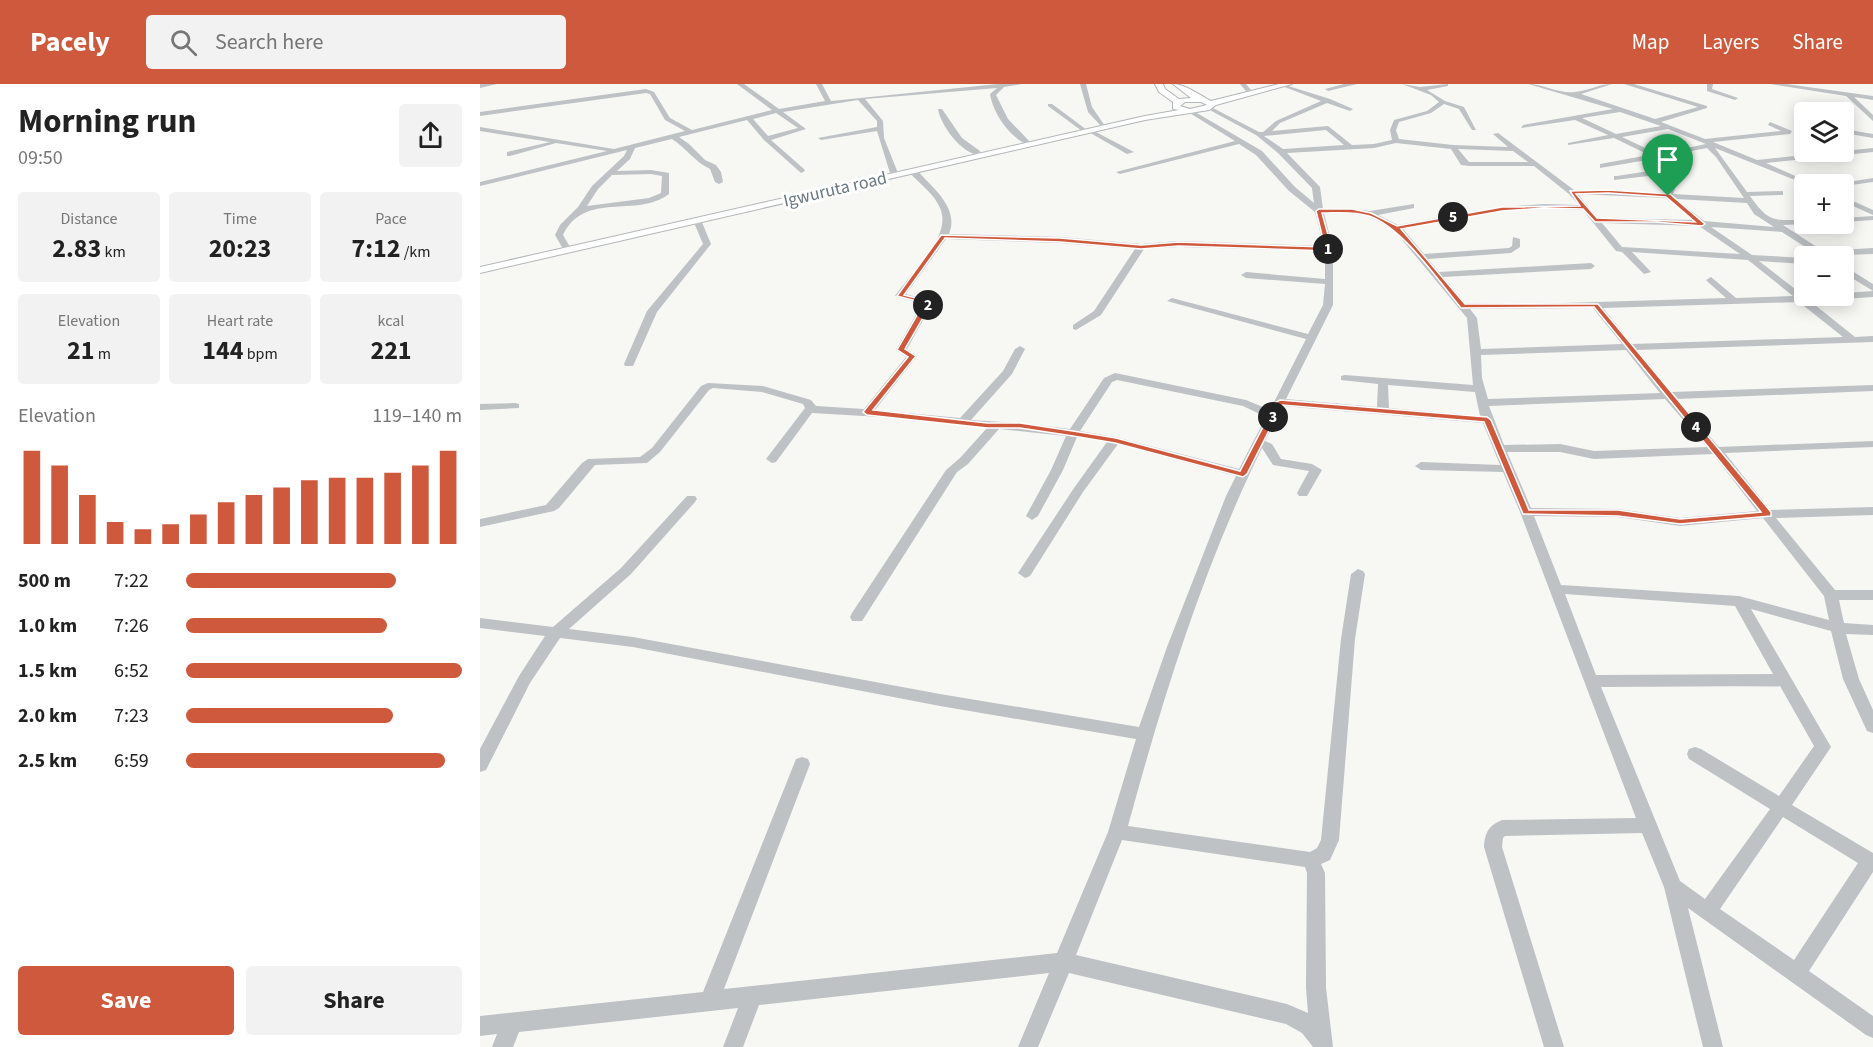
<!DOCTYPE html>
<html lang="en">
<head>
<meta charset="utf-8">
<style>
  :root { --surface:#fff; --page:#f2f2f2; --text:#222; --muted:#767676; --accent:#cf593c }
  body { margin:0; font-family:"Source Sans 3",sans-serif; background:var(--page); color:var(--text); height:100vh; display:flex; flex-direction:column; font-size:22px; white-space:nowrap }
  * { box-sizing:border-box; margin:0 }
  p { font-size:20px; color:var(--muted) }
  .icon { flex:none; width:33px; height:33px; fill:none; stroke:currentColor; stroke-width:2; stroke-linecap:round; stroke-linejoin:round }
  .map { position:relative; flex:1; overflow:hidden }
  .side { display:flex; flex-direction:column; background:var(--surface); width:480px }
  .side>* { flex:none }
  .fabs { position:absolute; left:1314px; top:18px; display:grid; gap:12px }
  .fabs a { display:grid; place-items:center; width:60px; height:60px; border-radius:6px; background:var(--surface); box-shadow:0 3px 15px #0003; font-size:30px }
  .pin { position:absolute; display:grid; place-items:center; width:51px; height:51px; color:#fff; margin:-62px -26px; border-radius:50% 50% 50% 0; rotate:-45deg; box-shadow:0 0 6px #0007 }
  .pin .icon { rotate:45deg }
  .km { position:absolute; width:30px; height:30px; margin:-15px; border-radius:50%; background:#222; color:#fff; font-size:16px; line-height:30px; text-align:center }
  .round { display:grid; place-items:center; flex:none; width:63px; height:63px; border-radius:6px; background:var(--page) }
  .head { display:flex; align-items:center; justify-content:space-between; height:102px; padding:0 18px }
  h1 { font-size:33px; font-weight:700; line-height:45px }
  .stats { display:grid; grid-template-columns:repeat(3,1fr); gap:9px; height:102px; padding:6px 18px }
  .stats div { display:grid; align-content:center; border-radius:6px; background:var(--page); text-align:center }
  .stats b { font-size:26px; font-weight:700 }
  .stats small { font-size:16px; font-weight:400 }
  .stats p { font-size:16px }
  .chart { height:168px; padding:12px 18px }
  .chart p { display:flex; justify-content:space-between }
  .chart svg { width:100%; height:108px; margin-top:6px; stroke:var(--accent); stroke-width:6 }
  .cta { display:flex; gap:12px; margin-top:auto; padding:12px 18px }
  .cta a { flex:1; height:69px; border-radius:6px; background:var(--accent); color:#fff; font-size:24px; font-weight:700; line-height:69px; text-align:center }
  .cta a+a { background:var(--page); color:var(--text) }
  ul { padding:0 18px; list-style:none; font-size:20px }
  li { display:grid; grid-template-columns:96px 72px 1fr; align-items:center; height:45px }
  li i { height:15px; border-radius:8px; background:var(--accent) }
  header { display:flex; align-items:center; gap:36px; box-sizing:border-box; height:84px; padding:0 30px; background:var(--accent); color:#fff }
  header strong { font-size:28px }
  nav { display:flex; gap:33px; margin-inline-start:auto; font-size:21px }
  .search { width:420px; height:54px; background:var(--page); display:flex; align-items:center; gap:15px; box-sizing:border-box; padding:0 21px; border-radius:6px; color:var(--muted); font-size:22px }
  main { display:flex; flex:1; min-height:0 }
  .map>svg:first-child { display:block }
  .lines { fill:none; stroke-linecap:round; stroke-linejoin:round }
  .major-casing { stroke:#b2b6b9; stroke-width:2 }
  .minor { fill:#bec2c5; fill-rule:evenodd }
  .major { fill:#fff; fill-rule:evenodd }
  .route { fill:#cf593c; stroke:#fff; stroke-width:1.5; fill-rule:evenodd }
  .labels { text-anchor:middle; stroke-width:6; stroke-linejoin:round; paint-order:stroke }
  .far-street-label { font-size:18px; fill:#697882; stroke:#fff }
</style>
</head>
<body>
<header>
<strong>Pacely</strong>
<div class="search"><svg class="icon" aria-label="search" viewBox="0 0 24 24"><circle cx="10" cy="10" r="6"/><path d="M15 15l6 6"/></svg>Search here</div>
<nav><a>Map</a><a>Layers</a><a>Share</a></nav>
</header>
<main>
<section class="side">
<div class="head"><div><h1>Morning run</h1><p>09:50</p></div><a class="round"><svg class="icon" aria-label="share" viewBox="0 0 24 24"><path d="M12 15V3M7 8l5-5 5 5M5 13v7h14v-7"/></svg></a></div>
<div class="stats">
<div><p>Distance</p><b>2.83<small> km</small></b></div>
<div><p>Time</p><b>20:23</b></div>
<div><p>Pace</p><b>7:12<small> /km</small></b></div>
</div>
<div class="stats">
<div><p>Elevation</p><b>21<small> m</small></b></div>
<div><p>Heart rate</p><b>144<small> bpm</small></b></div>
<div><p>kcal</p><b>221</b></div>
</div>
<div class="chart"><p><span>Elevation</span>119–140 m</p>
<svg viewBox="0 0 160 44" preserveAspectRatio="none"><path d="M5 44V6M15 44V12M25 44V24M35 44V35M45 44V38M55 44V36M65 44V32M75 44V27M85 44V24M95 44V21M105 44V18M115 44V17M125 44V17M135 44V15M145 44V12M155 44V6"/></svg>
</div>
<ul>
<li><b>500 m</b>7:22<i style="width:76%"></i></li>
<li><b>1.0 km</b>7:26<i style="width:73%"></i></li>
<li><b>1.5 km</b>6:52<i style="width:100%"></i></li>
<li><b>2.0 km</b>7:23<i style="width:75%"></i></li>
<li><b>2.5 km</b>6:59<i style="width:94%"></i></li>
</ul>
<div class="cta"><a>Save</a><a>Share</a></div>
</section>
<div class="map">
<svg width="1393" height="963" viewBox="0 0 1393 963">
  <rect width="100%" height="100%" fill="#f7f7f4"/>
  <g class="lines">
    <defs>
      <path id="major" d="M675 0H683L685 5 699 15 711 14 693 0C705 0 721 12 731 17L799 0H812L736 21 729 26 665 36 0 189V183L665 32 699 26 693 25V18L679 8ZM705 18H721L727 21 710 25 700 22Z"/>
    </defs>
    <use href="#major" class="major-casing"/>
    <g class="minor">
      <path d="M0 0H17L0 4Z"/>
      <path d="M257 0H264L299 25 345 17 336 0H342L351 17 518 0H542L524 3 516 11 528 35 550 58 546 60C529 52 513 29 510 10L517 4 385 15 403 37 404 54 418 89 414 91 410 89 397 47 341 56 338 54 397 43V37L378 16 303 28 326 45 291 56 324 85 325 87 321 89 284 56 267 36 199 53 209 60 225 76 236 81 241 88 243 98 239 100 235 98 230 85C215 78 206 64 192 55L155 64 150 75 137 87 171 86 189 89V110C156 135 105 106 83 151L90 163 86 166 83 165 75 151 80 141 98 123 112 102 144 72 147 66 0 102V98L127 67 76 59 30 72H27V68L70 58 0 47V43L134 65 205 47 185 36 170 10 166 9 0 32V28L166 5 174 8 190 34 212 46 292 26ZM296 29 318 44 288 52 273 35ZM171 90 182 92 181 109 169 114 107 122 118 105 132 91Z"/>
      <path d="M600 0H606L612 23 625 42H621L608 28Z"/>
      <path d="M760 0H766L771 6 766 7Z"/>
      <path d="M802 0 850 15 873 25 870 27 847 19 800 39 792 47 848 42 872 61 894 60 912 56 910 46 914 36 947 27 959 18 951 11 922 0 940 3 968 0V2L947 6 965 17 984 23 996 46H992L979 25 964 20 951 29 919 38 916 46 919 55 973 61 1028 63 1013 50 1018 49 1094 106 1185 109 1190 97 1185 90 1134 96V92H1137L1182 85 1167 76 1120 84V80L1169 71 1134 54 1088 61V59L1128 51 1095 36 1041 44 1043 41 1133 25 1048 0C1063 0 1080 10 1095 8 1108 7 1119 0 1132 0L1101 10 1175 35 1218 23 1144 0H1154L1227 22V24L1181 38 1225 55 1301 47 1288 41 1290 38 1312 47 1310 50 1233 58 1277 76 1393 64V68L1286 79 1333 100H1325L1235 64 1267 108 1303 107V111H1300L1270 112C1289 139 1294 136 1324 136V140H1327L1303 141 1343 167 1393 164V170L1339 172 1302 148 1231 143 1272 171 1324 174V180L1279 177 1324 212H1364V209L1393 207V213L1330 217 1375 253 1393 252V258L1157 266 1191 308 1393 301V307L1197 315 1239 363 1393 357V363L1245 369 1290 426 1393 423V431L1296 434 1355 506H1393V516H1359L1364 539 1393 541V551L1366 550 1379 595 1393 626V649L1387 647 1363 595 1351 547 1271 525 1351 663 1312 721 1393 769V788L1329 887 1393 932V954L1386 951 1208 824 1243 963H1223L1184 803 1162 749 1025 752 1023 754 1022 763 1084 963H1064L1004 763C1005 749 1008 742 1022 736L1156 734 1040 428 1023 388 941 386 935 382 941 378 1020 381 1003 339 803 322 785 357 792 360 801 375 832 380 842 386 827 412H819L817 409 829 387 793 381 782 364C723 484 683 613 648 742L830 768 837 764 841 756 861 555 871 490 878 485 883 487 885 490 875 555 859 756 850 776 841 780 845 789 846 904 853 963H833L822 949 806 940 589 889 558 963H538L569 889 279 921 263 963H243L258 924 39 948 33 963H12L17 950 0 952V932L223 908 314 680 316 675 322 673 328 675 330 680 244 905 577 869 628 748 656 655 460 622 153 563 80 554 50 599 6 686 0 688V665L39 592 65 552 0 544V534L73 543 141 484 207 412H215L217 415 215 418 151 490 89 545 153 553 460 610 659 643 687 563 746 412 756 392 638 360 603 408 550 492 545 494 538 489 594 404 627 358 597 353 583 386 558 432 552 436 546 432 571 386 586 352 519 345 488 380 477 388 382 537H372L370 533 372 529 466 386 480 374 507 344 435 335 332 329 296 378 292 379 286 375 325 324 323 320 282 308 233 304 229 306 180 368 167 379 115 381 79 424 74 427 0 443V435L66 421 102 379 108 375 160 373 172 364 221 302 228 299 283 302 331 316 336 322 384 325 426 273 416 266 442 220 415 212C430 189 473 153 460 124 455 111 440 100 430 89V85H436C451 103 480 123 469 150L580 153 661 160 698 157 844 162 835 128 809 107 776 71 759 60 640 90 636 88 755 57 708 28 710 25 782 67 815 103 834 119 832 104 798 69 776 51 726 24 731 23 779 48H783L796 37 841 17 802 2ZM1140 28 1181 42 1136 50 1102 34ZM1188 45 1226 60 1178 70 1142 53ZM846 46 864 61 803 65 784 52ZM916 59 971 65 981 81 989 82H1054L1089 110 1099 121 1064 120 1022 123 918 141 898 131 934 124V120L890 127 872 125H843L840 103 807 69 894 64ZM1227 64 1236 73 1264 114 1193 110 1198 97 1188 82 1175 74ZM978 65 1033 67 1048 78H989ZM1098 110 1186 114 1213 136 1117 134ZM1196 115 1267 119 1274 130 1294 143 1224 137ZM1064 124 1103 126 1136 167 1142 168 1164 190 1171 188 1152 168 1268 176 1313 212 1256 214 1231 193 1226 196 1228 198 1246 214 1052 220 985 219 963 193 1111 185 1115 182 1111 179 959 188 948 175 1031 169 1040 163V155L1033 153 1032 162 1029 164 944 170 923 145 1022 127ZM844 129H872L889 132 914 146 987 234 993 301 865 291 861 292V296L898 300 897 323 806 315 853 221V165ZM1122 139 1219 142 1260 170 1142 163ZM466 155 580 159 655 165 614 227 593 241V245L596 246 621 231 664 165 698 163 845 167V195L766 188 761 191 766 194 845 200 843 221 828 250 692 214 687 217 826 255 790 326 766 316 635 289 624 294 590 345 540 339 491 336 532 290 545 265 540 262 535 265 523 287 480 334 395 326 437 272 427 265 453 218 426 210ZM1319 218 1363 253 1152 260 1123 224ZM1113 224 1142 260 1001 265 997 234 990 225ZM1146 266 1180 309 1008 315 1002 294 1001 271ZM637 296 763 322 786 333 759 385 635 353 600 347 632 298ZM908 301 995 308 1000 332 909 324ZM1185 315 1227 363 1114 367 1080 360 1024 361 1009 322ZM1027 368H1080L1114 375 1233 370 1277 427 1200 434 1138 425 1051 424ZM1054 432 1138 433 1200 442 1283 434 1344 512 1349 536 1259 512 1081 501ZM1085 510 1255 522 1293 590 1116 591ZM1300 602 1334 662 1299 712 1221 665 1215 663 1209 665 1207 670 1209 675 1290 725 1225 815 1200 797 1121 603ZM1303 733 1378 779 1314 876 1240 825ZM642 756 825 783 827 789 826 904 828 929 807 920 596 871Z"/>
      <path d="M864 0H877L848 7 845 5Z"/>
      <path d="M1227 0H1233L1232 5 1258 14 1255 16 1227 7Z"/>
      <path d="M1290 0H1306L1393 12V16L1374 13 1393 31V37L1366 12Z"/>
      <path d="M568 20H572L607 46H612L654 68 647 70 607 47H602L568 22Z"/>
      <path d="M458 25H462L482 54 500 67V71C482 71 460 40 458 25Z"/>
      <path d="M1319 38 1324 39V43L1317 41Z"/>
      <path d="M1364 45 1393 50V54L1364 49Z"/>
      <path d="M1393 94V98L1364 102 1356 100Z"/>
      <path d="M1364 113 1393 126V131L1364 118Z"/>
      <path d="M1393 132V136L1364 138V134Z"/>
      <path d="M214 134 221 136 231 160 177 228 153 282H145L144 280 167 227 223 160 213 136Z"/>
      <path d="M1364 182 1393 200V207L1364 189Z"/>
      <path d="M35 319 39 320V324L0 326V320Z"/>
    </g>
    <use href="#major" class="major"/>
  </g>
  <path class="route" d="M1128 106 1190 110 1225 140 1222 142 1176 138H1115L1103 125 1064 124 1022 127 921 145 985 220H1118L1291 428V432L1200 440 1138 432 1043 430 1004 338 802 321 767 390 763 393 635 359 593 352 540 344H507L387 331 383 328 428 273 417 266 444 219 417 212 461 151 580 154 661 161 698 158 845 163 836 127 839 125H872L891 129 917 142 1022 123 1100 122 1090 107ZM1128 109 1186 113 1215 138 1117 134 1096 110ZM842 129C857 129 874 127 889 132 922 143 958 196 981 224L1114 223 1281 428 1200 435 1138 426H1049L1011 336 1007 333 800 316 796 318 760 387 636 354 593 347 540 339H507L393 326 436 272 425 265 452 218 424 211 465 154 580 158 661 165 698 162 849 167 852 165Z"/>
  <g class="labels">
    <g class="far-street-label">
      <text transform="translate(355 105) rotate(-13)" y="6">Igwuruta road</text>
    </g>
  </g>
</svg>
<div class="fabs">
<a><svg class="icon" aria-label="layers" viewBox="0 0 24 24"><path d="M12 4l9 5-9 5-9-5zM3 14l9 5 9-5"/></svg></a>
<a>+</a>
<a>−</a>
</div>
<div class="pin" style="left:1188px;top:112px;background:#1e9e55"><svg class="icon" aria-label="arrive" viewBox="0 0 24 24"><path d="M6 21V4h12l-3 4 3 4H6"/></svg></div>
<b class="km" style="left:848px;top:165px">1</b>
<b class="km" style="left:448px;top:221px">2</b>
<b class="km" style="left:793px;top:333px">3</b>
<b class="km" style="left:1216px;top:343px">4</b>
<b class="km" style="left:973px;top:133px">5</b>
</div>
</main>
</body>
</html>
